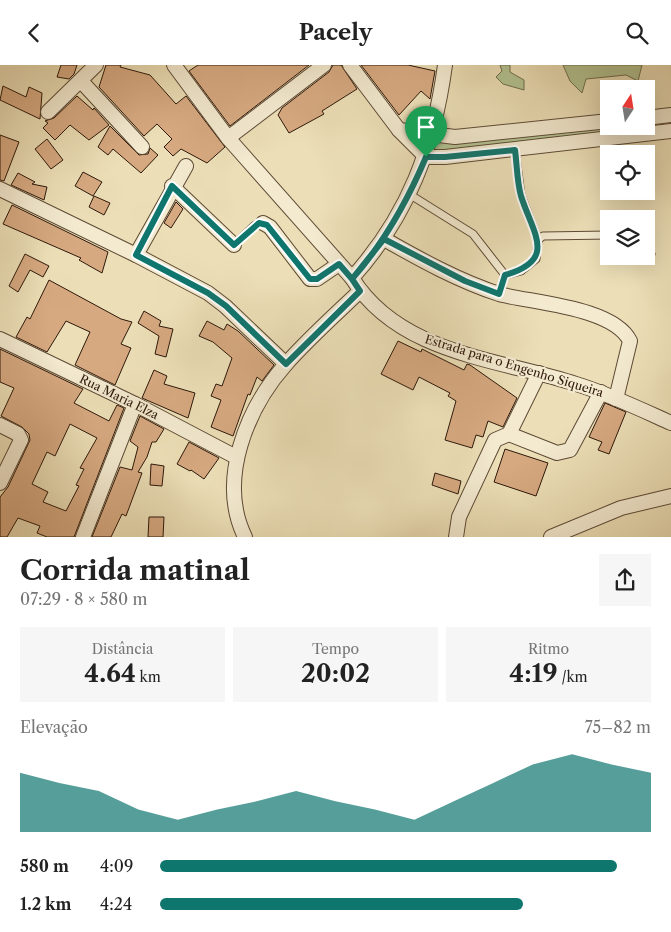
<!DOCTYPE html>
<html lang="pt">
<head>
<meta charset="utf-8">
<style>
  :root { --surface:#fff; --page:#f6f6f6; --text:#222; --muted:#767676; --accent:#0f766e }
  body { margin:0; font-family:"Libre Caslon Text",serif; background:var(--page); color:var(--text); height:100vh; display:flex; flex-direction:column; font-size:19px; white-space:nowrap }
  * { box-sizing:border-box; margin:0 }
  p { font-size:16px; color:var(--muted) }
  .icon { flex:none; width:28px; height:28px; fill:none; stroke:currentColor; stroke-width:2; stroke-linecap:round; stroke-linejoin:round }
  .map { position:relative; height:472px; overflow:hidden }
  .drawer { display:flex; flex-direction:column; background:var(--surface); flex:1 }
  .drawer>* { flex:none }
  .needle { width:32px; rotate:12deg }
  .controls { position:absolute; left:600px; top:15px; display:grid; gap:10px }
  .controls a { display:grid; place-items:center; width:55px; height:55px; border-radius:0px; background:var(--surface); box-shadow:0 5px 20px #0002; font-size:25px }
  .pin { position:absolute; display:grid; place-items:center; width:42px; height:42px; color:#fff; margin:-51px -21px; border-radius:50% 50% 50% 0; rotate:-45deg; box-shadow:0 0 5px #0007 }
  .pin .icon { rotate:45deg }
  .round { display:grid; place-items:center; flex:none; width:52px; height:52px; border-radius:0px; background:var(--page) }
  .headline { display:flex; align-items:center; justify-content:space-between; height:85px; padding:0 20px }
  h1 { font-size:28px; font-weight:700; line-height:38px }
  .stats { display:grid; grid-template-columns:repeat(3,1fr); gap:8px; height:85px; padding:5px 20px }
  .stats div { display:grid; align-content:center; border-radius:0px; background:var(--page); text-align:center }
  .stats b { font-size:25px; font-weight:700 }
  .stats small { font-size:14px; font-weight:400 }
  .stats p { font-size:14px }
  .chart { height:140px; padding:10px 20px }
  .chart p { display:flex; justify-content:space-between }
  .chart svg { width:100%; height:90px; margin-top:5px; fill:var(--accent); opacity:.7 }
  ul { padding:0 20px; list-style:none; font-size:16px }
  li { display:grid; grid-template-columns:80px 60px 1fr; align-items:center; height:38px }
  li i { height:12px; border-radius:6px; background:var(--accent) }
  header { display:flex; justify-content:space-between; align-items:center; height:65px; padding:0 20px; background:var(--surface); font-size:22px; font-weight:700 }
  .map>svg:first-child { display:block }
  .green { fill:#b3c392; stroke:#706e4e }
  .building { fill:#d6a981; stroke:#2d180a; fill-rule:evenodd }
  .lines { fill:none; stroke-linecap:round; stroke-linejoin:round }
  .lane-casing { stroke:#5d4a35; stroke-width:9 }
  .street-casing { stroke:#5d4a35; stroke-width:16 }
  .lane { stroke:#f3ead0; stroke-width:7 }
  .street { stroke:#f3ead0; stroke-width:14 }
  .route-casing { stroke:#fff; stroke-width:10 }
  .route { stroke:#0f766e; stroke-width:6 }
  .labels { text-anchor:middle; stroke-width:4.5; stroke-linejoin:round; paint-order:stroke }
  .street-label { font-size:12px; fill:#2d180a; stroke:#f3ead0 }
</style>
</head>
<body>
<header><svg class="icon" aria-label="back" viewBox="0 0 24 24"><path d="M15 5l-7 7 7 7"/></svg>Pacely<svg class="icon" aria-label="search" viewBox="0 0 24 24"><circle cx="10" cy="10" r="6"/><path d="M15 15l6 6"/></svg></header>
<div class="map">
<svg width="671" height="472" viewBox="0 0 671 472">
  <rect width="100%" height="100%" fill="#ecdfb7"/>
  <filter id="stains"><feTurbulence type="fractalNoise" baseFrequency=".004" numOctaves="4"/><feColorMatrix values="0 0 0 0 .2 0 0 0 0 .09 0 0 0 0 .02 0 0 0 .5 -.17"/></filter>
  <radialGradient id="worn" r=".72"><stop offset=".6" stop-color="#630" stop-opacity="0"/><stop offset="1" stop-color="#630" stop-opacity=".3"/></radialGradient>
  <g class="green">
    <path d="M500 0H510V7L524 15V25L503 19 496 12 502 6Z"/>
    <path d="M563 0H642L638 16 626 10 586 14 582 28 570 16Z"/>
    <path d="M671 50V66L445 92 399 65 432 71 646 61V53Z"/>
  </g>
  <g class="building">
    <path d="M61 0H77L74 9 69 14 57 12Z"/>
    <path d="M106 0H121L120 2 150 10 176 39 186 31 225 82 207 98 181 84 173 91 164 82 172 74 157 59 144 71 99 22Z"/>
    <path d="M198 0H309L230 61 189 6Z"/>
    <path d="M333 0H341L357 24 322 46 324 49 289 68 278 50 282 43 329 7Z"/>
    <path d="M361 0H408L435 6 430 34 421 26 399 50Z"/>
    <path d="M3 21 26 32 29 22 42 28 40 54 0 35Z"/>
    <path d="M77 31 93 45 94 43 109 60 89 75 70 60 55 75 43 63 48 58 45 56 54 53Z"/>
    <path d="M110 61 139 90 148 89 150 83 158 90 141 108 113 84 108 90 98 82Z"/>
    <path d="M0 70 19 77 4 116 0 115Z"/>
    <path d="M47 74 63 95 51 104 35 84Z"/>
    <path d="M83 107 102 117 93 131 75 121Z"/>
    <path d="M18 108 35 117 32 119 47 122 44 135 11 120Z"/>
    <path d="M94 131 110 138 104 150 89 142Z"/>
    <path d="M176 137 183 144 171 163 164 158Z"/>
    <path d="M12 140 108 187 102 208 79 195 81 193 3 159Z"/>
    <path d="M25 189 49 201 43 212 30 205 18 227 9 221Z"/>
    <path d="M49 215 121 254 132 257 121 279 131 283 115 320 75 300 90 267 66 256 47 287 16 272 27 252 30 254Z"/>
    <path d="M144 246 161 256 159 261 173 264 166 292 155 289 159 271 138 258Z"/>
    <path d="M207 256 224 265 227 259 238 266 274 300 262 316 257 312 250 330 248 329 233 371 211 362 221 335 211 331 216 319 222 321 232 293 213 277 199 271Z"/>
    <path d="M398 276 421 287 422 284 464 305 467 299 470 300 517 333 503 362 488 356 483 372 476 370 472 383 445 375 456 336 448 331 450 328 419 312 413 325 381 309Z"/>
    <path d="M0 284 83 324 74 338 109 356 117 340 124 343 74 472H47L37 468 40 461 18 453 7 472H0V432L8 422 30 375 29 369 22 362 1 351 14 323 0 317ZM70 359 97 373 80 403 84 404 76 420 79 421 66 446 43 437 48 427 32 419 47 387 55 391Z"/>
    <path d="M154 305 167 311 164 319 195 328 188 353 142 333Z"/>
    <path d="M605 338 626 347 609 389 598 385 602 377 589 372Z"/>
    <path d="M140 351 164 364 156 377H152L147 392 138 407 142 408 126 451 122 449 111 472H92L120 402 132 405 138 382 130 376Z"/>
    <path d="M189 377 219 393 204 414 191 405 190 406 177 399Z"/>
    <path d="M505 384 548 398 536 431 494 417Z"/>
    <path d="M151 399 164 401 162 421 150 420Z"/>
    <path d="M435 408 461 416 458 429 432 420Z"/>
    <path d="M149 452H164L163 472H148Z"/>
  </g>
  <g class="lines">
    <defs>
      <g id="lane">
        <path d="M515 85 521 130 538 175"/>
        <path d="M409 129 473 169 505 210 499 229"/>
        <path d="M234 180 255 160 263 158"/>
        <path d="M646 186 651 189"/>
        <path d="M505 210 521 206 536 194 538 175 543 171 609 170"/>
      </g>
      <g id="street">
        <path d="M174 0 228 73 352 213C399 289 499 294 576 319 609 329 640 344 671 358"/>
        <path d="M350 0 399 65 426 92H445L671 66"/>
        <path d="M81 16 142 82"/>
        <path d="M48 47 96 0"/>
        <path d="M646 53 671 50"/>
        <path d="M399 65 455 72 609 56"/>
        <path d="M228 73 324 0"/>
        <path d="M172 121 234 180"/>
        <path d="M0 124 136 190 208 228 225 241 286 299"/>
        <path d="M263 158 270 162 310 214H317L339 199"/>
        <path d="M384 174C421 195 459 216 499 229 532 238 613 242 630 276L616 334"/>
        <path d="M136 190 186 101"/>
        <path d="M352 213C408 151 434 82 445 0"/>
        <path d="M0 274 135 339 236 392"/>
        <path d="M0 360 18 369 21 375 0 418"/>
        <path d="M509 369 557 388 570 385 601 327"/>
        <path d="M83 472 135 339"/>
        <path d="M245 472C217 415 247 343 286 299 309 273 335 250 360 226"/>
        <path d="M456 472 459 452 495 375 509 369 539 308"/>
        <path d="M551 472 621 443 671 431"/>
      </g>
    </defs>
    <use href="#lane" class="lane-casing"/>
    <use href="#street" class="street-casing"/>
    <use href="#lane" class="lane"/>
    <use href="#street" class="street"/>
  </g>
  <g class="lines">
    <defs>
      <path id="route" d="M426 92C407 137 385 177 352 214L360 226 286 299 226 241 208 228 136 190 172 121 234 180 259 158 267 160 310 214H317L339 199 352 214 384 174 465 216 499 229 505 210C558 195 533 169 521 131 517 117 517 100 515 85L445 92H426"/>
    </defs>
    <use href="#route" class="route-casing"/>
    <use href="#route" class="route"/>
  </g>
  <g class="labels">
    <g class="street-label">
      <text transform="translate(514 301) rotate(17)" y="4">Estrada para o Engenho Siqueira</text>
      <text transform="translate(119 332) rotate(26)" y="4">Rua Maria Elza</text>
    </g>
  </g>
  <rect width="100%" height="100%" filter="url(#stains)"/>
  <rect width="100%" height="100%" fill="url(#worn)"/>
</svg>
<div class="controls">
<a><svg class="needle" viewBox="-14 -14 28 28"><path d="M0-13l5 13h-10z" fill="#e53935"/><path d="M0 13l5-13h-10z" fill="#767676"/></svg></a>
<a><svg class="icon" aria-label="locate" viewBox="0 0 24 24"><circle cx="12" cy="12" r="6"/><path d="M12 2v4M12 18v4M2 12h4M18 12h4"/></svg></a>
<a><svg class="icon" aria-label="layers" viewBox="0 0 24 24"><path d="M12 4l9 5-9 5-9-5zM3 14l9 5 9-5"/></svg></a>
</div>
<div class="pin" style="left:426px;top:92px;background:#1e9e55"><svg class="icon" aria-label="arrive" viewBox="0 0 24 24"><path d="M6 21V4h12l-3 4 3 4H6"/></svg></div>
</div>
<section class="drawer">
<div class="headline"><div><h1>Corrida matinal</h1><p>07:29 · 8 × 580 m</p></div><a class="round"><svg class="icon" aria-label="share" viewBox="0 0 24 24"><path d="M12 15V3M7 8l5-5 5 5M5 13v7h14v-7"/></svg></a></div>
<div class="stats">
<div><p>Distância</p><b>4.64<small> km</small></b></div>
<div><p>Tempo</p><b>20:02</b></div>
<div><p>Ritmo</p><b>4:19<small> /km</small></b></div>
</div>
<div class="chart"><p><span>Elevação</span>75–82 m</p>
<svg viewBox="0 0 160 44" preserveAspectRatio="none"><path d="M0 44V15L10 20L20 24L30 33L40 38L50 33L60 29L70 24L80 29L90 33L100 38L110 29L120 20L130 11L140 6L150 11L160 15V44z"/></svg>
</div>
<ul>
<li><b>580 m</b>4:09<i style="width:93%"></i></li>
<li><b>1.2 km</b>4:24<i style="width:74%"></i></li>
</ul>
</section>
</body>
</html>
